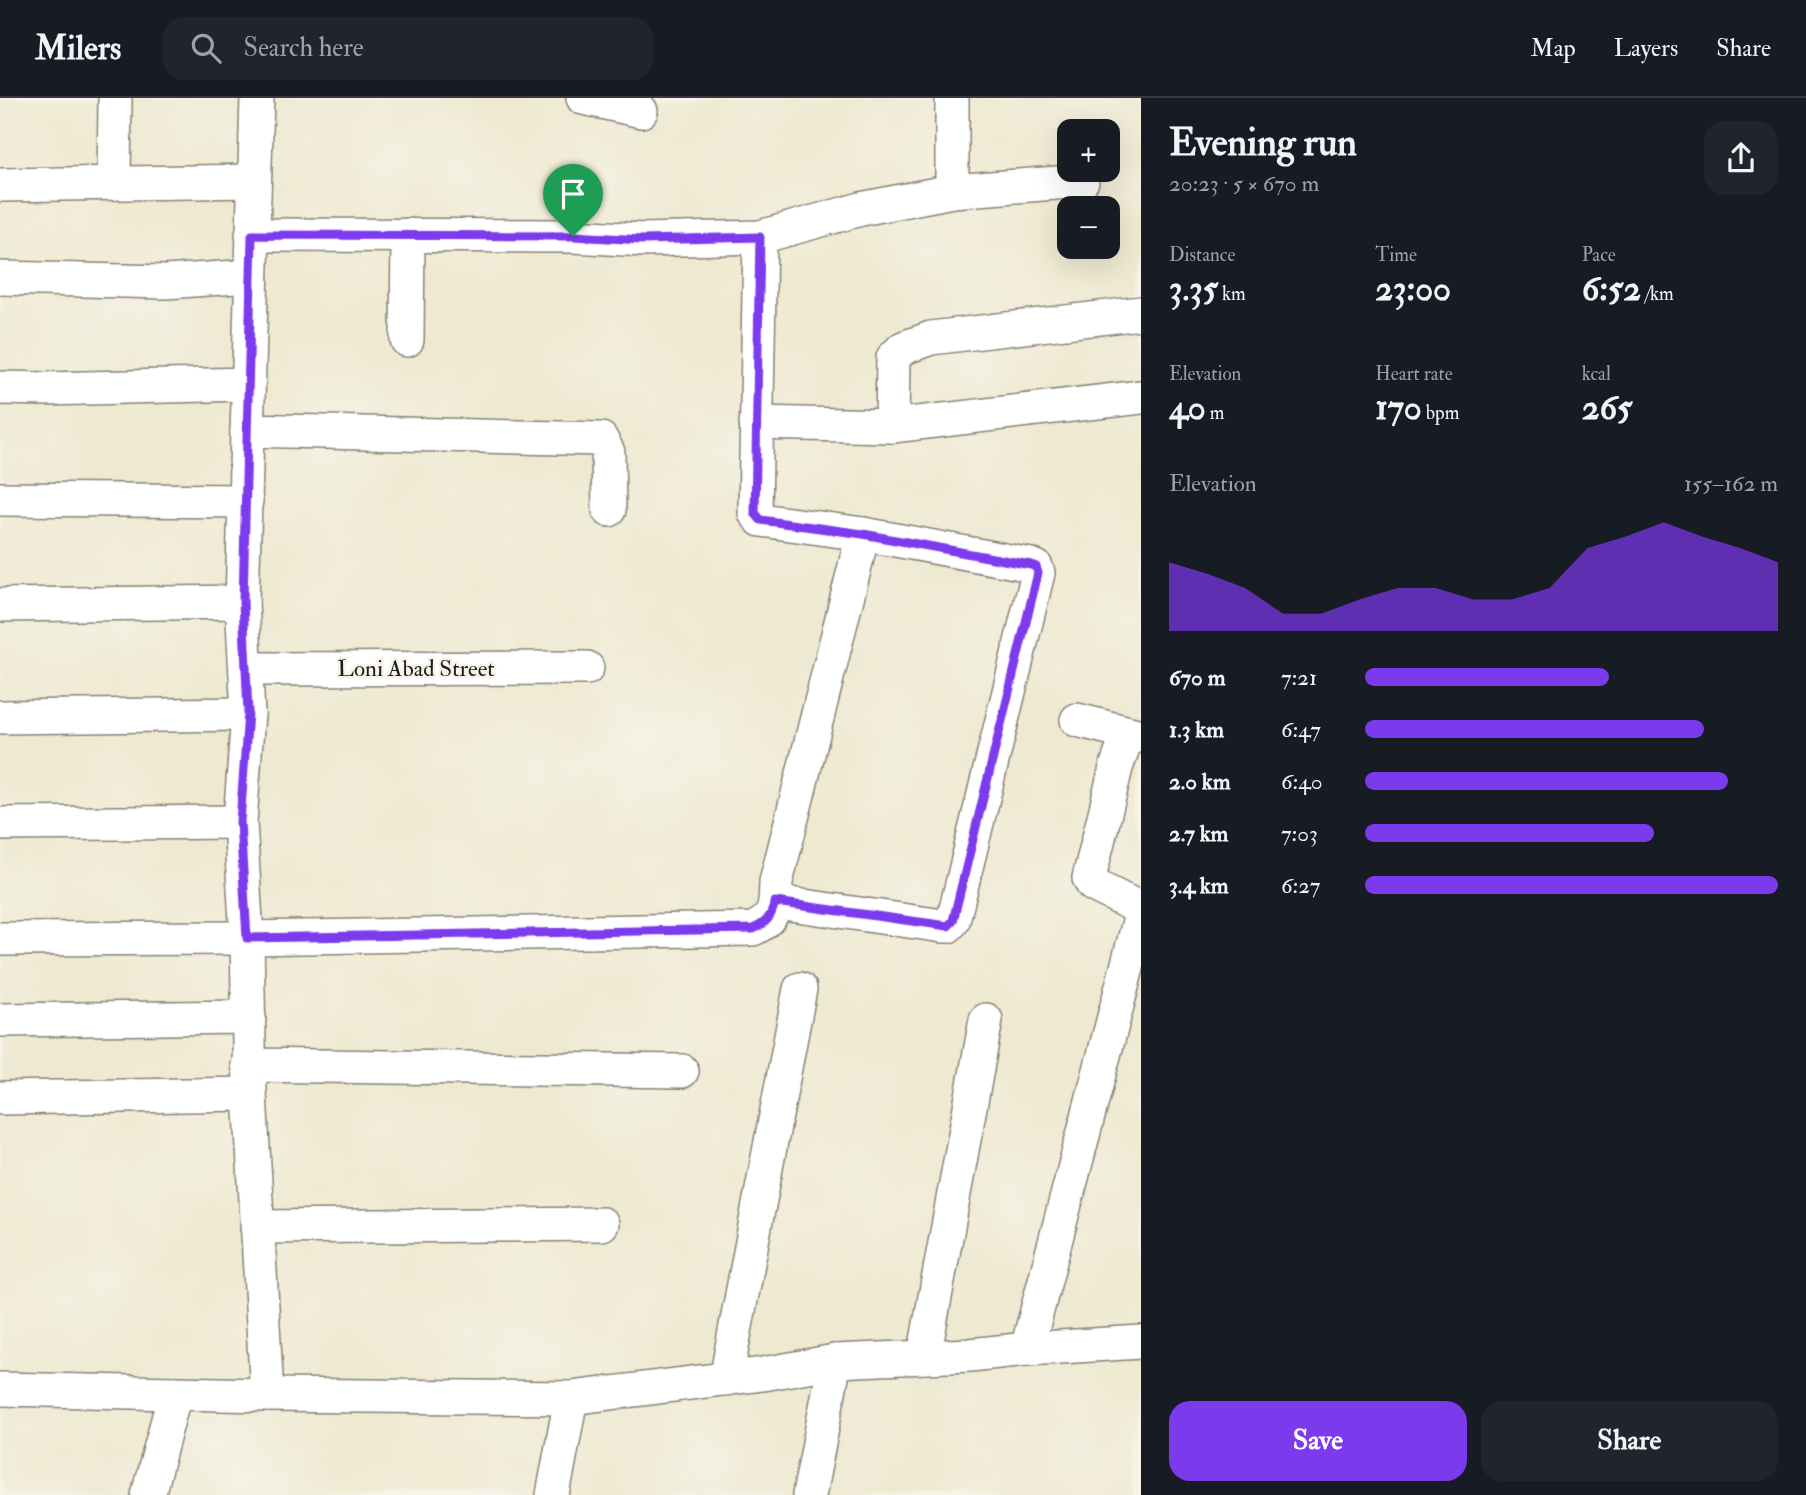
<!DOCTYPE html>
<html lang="en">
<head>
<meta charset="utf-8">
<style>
  :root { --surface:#171b24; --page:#20242c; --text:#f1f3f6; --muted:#9ea1a6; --line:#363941; --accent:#7c3aed }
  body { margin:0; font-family:"IM FELL Double Pica",serif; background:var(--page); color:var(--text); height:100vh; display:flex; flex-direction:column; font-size:26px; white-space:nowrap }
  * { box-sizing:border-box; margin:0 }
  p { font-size:23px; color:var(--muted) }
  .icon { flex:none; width:38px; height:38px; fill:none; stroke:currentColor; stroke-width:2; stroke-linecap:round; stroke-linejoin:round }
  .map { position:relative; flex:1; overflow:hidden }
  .details { display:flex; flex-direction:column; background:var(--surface); width:665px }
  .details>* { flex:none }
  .buttons { position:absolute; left:1057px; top:21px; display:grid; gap:14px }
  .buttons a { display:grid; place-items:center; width:63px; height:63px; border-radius:14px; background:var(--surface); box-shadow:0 7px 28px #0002; font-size:35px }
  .pin { position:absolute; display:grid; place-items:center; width:60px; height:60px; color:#fff; margin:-72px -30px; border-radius:50% 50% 50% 0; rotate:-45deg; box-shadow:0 0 7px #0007 }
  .pin .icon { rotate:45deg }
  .round { display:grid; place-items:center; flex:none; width:74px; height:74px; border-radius:21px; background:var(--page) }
  .head { display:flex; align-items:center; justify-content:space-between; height:119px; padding:0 28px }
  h1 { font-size:38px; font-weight:700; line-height:52px }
  .stats { display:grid; grid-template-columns:repeat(3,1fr); gap:10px; height:119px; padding:7px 28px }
  .stats div { display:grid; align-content:center }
  .stats b { font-size:35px; font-weight:700 }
  .stats small { font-size:19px; font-weight:400 }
  .stats p { font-size:19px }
  .chart { height:196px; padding:14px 28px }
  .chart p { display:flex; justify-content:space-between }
  .chart svg { width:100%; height:126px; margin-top:7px; fill:var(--accent); opacity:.7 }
  .cta { display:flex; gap:14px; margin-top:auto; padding:14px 28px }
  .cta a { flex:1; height:80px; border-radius:21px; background:var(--accent); color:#fff; font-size:28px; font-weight:700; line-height:80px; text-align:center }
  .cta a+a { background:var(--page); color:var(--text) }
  ul { padding:0 28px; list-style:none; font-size:23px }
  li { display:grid; grid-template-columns:112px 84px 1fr; align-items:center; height:52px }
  li i { height:18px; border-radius:9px; background:var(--accent) }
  header { display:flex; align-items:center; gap:42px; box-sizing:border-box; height:98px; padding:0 35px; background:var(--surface); border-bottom:2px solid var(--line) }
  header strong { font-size:33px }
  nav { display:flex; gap:38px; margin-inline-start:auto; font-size:24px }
  .search { width:490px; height:63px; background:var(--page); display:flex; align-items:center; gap:18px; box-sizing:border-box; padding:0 24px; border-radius:21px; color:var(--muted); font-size:26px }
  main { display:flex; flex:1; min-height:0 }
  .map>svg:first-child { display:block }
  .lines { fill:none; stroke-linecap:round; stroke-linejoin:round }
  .minor-casing { stroke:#858276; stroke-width:36 }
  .minor { stroke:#fff; stroke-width:33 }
  .route-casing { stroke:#fff; stroke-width:14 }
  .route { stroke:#7c3aed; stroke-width:9 }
  .labels { text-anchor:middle; stroke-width:5; stroke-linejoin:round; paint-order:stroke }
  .street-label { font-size:23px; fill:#1c1c1c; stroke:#f7f3e8 }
</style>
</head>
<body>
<header>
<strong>Milers</strong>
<div class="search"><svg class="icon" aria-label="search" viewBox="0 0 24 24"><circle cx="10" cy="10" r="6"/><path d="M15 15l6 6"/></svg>Search here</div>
<nav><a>Map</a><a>Layers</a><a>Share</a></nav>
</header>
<main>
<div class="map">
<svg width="1141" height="1397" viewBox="0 0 1141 1397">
  <rect width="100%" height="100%" fill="#f7f3e8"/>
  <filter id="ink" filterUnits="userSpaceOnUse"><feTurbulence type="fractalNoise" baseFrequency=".0143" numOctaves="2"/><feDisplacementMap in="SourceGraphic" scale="14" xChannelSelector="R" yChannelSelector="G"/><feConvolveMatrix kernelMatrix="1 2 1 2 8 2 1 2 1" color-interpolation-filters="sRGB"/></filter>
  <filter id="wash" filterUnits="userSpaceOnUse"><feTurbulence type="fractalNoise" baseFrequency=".00686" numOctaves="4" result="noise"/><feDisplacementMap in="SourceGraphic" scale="28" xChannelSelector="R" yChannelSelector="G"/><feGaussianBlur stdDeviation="1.57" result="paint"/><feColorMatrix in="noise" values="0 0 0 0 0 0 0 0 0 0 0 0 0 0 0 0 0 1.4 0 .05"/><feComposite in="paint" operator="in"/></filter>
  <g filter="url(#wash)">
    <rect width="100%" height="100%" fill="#eee9d0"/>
  </g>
  <g filter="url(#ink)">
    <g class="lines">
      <defs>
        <g id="minor">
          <path d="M257 0 242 504 248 616 240 724 247 840 250 996 267 1297"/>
          <path d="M583 0 641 13"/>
          <path d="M952 0V93"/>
          <path d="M114 85 115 0"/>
          <path d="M0 87 254 83"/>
          <path d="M252 137 573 138 643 142 760 139 861 111 952 93 1082 83"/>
          <path d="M760 139 755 415 761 422 863 436 1031 467 1036 469 1038 475 953 823 948 828H943L776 804"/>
          <path d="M0 180 165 184 251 178"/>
          <path d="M407 242 408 137"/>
          <path d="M0 290 45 291 248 286"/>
          <path d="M756 325 892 328 1141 299"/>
          <path d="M892 328 893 260 903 250 931 240 1141 215"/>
          <path d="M247 332 601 341 608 354 609 412"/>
          <path d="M0 401 246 403"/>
          <path d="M0 507 242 504"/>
          <path d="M246 571 587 570"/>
          <path d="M0 619 248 616"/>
          <path d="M1077 622 1141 638"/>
          <path d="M1128 635 1116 670 1089 780 1093 787 1141 811"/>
          <path d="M0 726 240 724"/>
          <path d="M0 841 247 840 753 831C777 820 775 808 776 784L863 436"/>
          <path d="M0 922 249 919"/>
          <path d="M248 967 682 973"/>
          <path d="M0 1000 250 996"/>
          <path d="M257 1129 602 1126"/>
          <path d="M1027 1251 1141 816"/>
          <path d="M924 1259 986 922"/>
          <path d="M726 1281 800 891"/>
          <path d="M0 1291 267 1297 571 1300 763 1276 835 1263 970 1257 1027 1251 1141 1244"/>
          <path d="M148 1397 175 1295"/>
          <path d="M553 1397 571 1300"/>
          <path d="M809 1397 835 1263"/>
        </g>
      </defs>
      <use href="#minor" class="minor-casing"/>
      <use href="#minor" class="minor"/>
    </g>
  </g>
  <g class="lines" filter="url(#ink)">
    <defs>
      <path id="route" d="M252 137 573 138 643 142 760 139 755 415 761 422 863 436 1031 467 1036 469 1038 475 953 823 948 828 775 804C771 819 767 825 753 831L247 840 240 724 248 615 243 504Z"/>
    </defs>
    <use href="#route" class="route-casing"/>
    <use href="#route" class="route"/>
  </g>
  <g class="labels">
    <g class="street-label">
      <text x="416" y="578">Loni Abad Street</text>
    </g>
  </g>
</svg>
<div class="buttons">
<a>+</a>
<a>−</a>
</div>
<div class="pin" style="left:573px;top:138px;background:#1e9e55"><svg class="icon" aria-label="arrive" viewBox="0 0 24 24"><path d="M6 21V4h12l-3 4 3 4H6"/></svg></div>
</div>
<section class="details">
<div class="head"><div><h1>Evening run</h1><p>20:23 · 5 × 670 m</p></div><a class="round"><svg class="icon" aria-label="share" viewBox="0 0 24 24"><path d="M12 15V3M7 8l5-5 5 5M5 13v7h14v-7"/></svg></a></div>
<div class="stats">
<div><p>Distance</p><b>3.35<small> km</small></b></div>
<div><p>Time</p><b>23:00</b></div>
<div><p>Pace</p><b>6:52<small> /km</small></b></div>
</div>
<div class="stats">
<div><p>Elevation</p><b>40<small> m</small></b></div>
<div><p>Heart rate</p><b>170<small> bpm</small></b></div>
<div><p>kcal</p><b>265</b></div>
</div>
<div class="chart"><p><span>Elevation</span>155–162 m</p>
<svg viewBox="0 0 160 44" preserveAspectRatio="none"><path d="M0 44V20L10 24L20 29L30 38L40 38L50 33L60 29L70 29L80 33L90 33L100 29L110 15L120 11L130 6L140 11L150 15L160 20V44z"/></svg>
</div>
<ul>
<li><b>670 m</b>7:21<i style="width:59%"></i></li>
<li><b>1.3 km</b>6:47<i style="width:82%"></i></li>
<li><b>2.0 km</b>6:40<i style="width:88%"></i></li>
<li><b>2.7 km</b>7:03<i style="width:70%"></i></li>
<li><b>3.4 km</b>6:27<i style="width:100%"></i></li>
</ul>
<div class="cta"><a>Save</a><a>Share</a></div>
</section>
</main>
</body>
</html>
